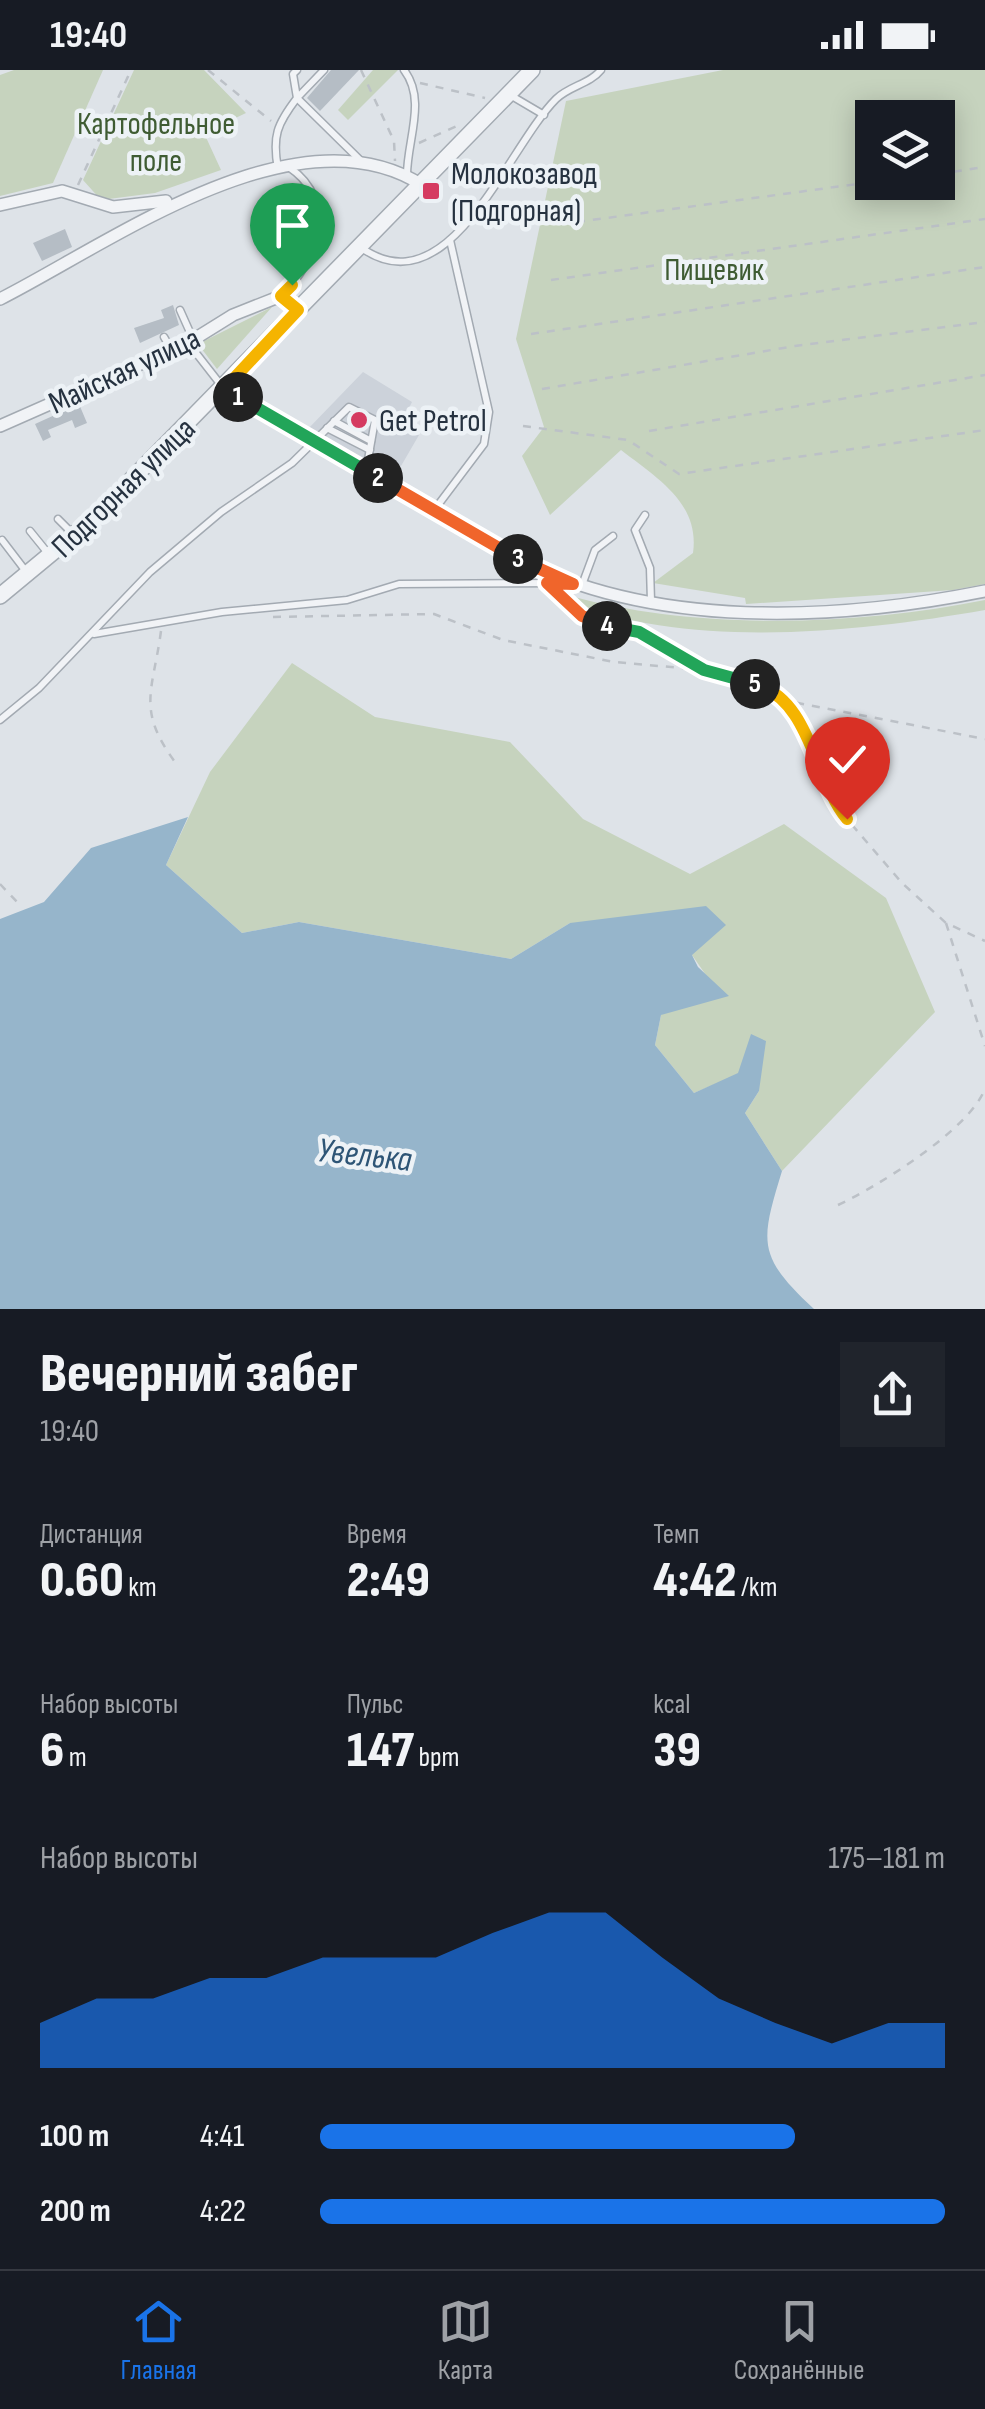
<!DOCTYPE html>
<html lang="ru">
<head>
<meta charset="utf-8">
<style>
  :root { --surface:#171b24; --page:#20242c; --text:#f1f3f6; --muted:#9ea1a6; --line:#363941; --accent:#1a73e8 }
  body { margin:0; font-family:"Sofia Sans Condensed",sans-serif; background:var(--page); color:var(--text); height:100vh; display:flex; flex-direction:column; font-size:38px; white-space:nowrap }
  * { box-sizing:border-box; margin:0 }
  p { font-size:32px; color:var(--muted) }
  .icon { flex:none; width:55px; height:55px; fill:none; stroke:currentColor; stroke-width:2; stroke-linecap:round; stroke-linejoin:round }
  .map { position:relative; height:1239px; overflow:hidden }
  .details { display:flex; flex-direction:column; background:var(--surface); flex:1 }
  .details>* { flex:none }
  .controls { position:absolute; left:855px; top:30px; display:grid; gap:20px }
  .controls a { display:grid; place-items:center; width:100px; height:100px; border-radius:0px; background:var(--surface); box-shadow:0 5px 25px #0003; font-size:50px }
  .pin { position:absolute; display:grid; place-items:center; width:85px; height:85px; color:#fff; margin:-102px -42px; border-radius:50% 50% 50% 0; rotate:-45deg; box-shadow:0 0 10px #0007 }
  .pin .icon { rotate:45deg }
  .km { position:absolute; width:50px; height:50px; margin:-25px; border-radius:50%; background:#222; color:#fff; font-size:28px; line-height:50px; text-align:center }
  .round { display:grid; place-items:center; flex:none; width:105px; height:105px; border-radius:0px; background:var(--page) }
  .overview { display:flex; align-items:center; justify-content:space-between; height:170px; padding:0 40px }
  h1 { font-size:55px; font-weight:800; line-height:75px }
  .figures { display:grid; grid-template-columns:repeat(3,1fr); gap:15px; height:170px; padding:10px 40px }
  .figures div { display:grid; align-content:center }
  .figures b { font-size:50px; font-weight:800 }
  .figures small { font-size:28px; font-weight:400 }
  .figures p { font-size:28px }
  .chart { height:280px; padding:20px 40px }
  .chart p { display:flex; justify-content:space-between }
  .chart svg { width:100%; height:180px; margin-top:10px; fill:var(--accent); opacity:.7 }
  ul { padding:0 40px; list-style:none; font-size:32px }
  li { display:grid; grid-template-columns:160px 120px 1fr; align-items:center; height:75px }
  li i { height:25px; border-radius:12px; background:var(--accent) }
  .status { display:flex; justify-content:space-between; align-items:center; height:70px; padding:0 50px; background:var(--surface); direction:ltr }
  .status svg { height:28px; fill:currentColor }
  .tab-bar { display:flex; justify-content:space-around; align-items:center; height:140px; border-top:2px solid var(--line); background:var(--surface); font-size:28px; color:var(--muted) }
  .tab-bar a { display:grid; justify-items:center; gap:5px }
  .tab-bar .active { color:var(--accent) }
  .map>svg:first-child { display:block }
  .built { fill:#ccd2da }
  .green { fill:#c6d3be; fill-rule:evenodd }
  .water { fill:#96b5cb }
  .building { fill:#b5bdc5 }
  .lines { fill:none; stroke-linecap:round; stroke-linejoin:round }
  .service-casing { stroke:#a3aab2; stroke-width:9 }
  .minor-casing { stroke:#a3aab2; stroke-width:14 }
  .tertiary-casing { stroke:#a3aab2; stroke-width:18 }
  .path { stroke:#bcc1c7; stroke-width:2.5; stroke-dasharray:8 8; stroke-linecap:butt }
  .service { stroke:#f1f3f6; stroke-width:6 }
  .minor { stroke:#f1f3f6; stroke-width:11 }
  .tertiary { stroke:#f1f3f6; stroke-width:15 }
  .split-1-casing { stroke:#fff; stroke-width:20 }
  .split-2-casing { stroke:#fff; stroke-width:20 }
  .split-3-casing { stroke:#fff; stroke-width:20 }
  .split-4-casing { stroke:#fff; stroke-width:20 }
  .split-5-casing { stroke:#fff; stroke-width:20 }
  .split-6-casing { stroke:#fff; stroke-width:20 }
  .split-1 { stroke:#f5b400; stroke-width:12 }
  .split-2 { stroke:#22a559; stroke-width:12 }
  .split-3 { stroke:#f0652b; stroke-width:12 }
  .split-4 { stroke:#f0652b; stroke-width:12 }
  .split-5 { stroke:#22a559; stroke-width:12 }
  .split-6 { stroke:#f5b400; stroke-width:12 }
  .poi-dot { fill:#d53b61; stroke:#edf2f6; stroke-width:4 }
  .labels { text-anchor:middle; stroke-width:9; stroke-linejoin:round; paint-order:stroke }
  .park-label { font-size:32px; fill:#3f5c33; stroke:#edf2f6 }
  .poi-label { font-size:32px; fill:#263240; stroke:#edf2f6; text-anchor:start }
  .street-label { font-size:32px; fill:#263240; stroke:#edf2f6 }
  .water-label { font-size:35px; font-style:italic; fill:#2e5576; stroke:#edf2f6 }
</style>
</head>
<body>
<div class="status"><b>19:40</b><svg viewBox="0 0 49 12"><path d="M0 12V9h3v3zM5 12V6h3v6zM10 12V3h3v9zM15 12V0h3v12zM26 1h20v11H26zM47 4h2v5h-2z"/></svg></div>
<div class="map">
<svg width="985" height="1239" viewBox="0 0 985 1239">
  <rect width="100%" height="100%" fill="#dee3e8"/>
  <path class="built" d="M363 302 412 332 401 354 419 365 401 396 379 383 373 395 307 360Z"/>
  <g class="green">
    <path d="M14 0H103L53 113 0 126V5Z"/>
    <path d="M134 0H204L246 43 204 63 221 100 155 123 101 130 83 110Z"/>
    <path d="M373 0H398L348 50 338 40Z"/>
    <path d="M723 0H985V514L953 520 746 534 745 528 653 513 693 483C700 433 657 408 621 380L550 445 522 386 544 357 516 269 566 31ZM872 48H938V112H872Z"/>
    <path d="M272 237 217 299 198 274Z"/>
    <path d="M567 525C694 561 857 556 985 530V540C859 562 687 581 567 530Z"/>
    <path d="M292 593 375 647 510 672 583 749 690 804 784 754 886 828 935 942 782 1101 745 1043 759 1021 760 995 694 1023 655 975 661 945 708 908 692 885 570 853 511 889 299 852 242 863 166 795 210 702Z"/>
  </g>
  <path class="water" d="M188 747 166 795 242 863 299 852 511 889 570 853 706 836 726 855 692 885 698 897 729 926 661 945 655 975 694 1023 738 1003 751 964 766 971 759 1021 745 1043 782 1101C760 1173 757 1186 814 1239H0V849L44 832 91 778Z"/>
  <g class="building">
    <path d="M331 0H359L320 41 307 28Z"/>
    <path d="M65 159 72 177 42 191 33 173Z"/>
    <path d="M173 235 179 255 140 273 134 258 164 248 161 240Z"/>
    <path d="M79 334 87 353 75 358 72 350 48 360 51 367 43 371 35 354Z"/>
  </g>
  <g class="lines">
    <defs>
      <g id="service">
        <path d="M324 0 297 28 361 91"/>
        <path d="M404 0C427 30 407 70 407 105"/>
        <path d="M510 25 544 45"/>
        <path d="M278 99C272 66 277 54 297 28L293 4 297 0"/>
        <path d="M360 177C449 241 507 78 556 29 569 16 590 14 601 0"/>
        <path d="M282 225C317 192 338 131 290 98"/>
        <path d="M180 240 193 269"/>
        <path d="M164 267 171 279"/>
        <path d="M189 274 221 315"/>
        <path d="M334 351 371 371"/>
        <path d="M327 358 370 380"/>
        <path d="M435 439 484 374 489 342 450 170"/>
        <path d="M645 445 635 460 650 498 651 531"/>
        <path d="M58 449 74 465"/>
        <path d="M30 461 47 482"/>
        <path d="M2 470 28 504"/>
        <path d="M582 515 595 480 613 466"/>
        <path d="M94 564 222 542 347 530 399 514 567 513"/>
        <path d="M0 650 39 618 150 502 221 442 292 393 349 337 375 350 366 401"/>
      </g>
      <g id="minor">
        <path d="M0 135 62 121 113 137 166 131"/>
        <path d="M0 229C109 174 297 35 422 115"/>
        <path d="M224 319 514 487C653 560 835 551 985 521"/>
        <path d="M0 356 188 273 233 245 281 226 298 241"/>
      </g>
      <path id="tertiary" d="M0 526 93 449 532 0"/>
    </defs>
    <use href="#service" class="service-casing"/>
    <use href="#minor" class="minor-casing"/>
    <use href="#tertiary" class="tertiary-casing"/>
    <g class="path">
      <path d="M208 0 271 51"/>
      <path d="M361 0 394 71 395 91"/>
      <path d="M420 13 485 28"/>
      <path d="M419 73 457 56"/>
      <path d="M938 104 985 97"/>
      <path d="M78 115 131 0"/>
      <path d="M577 152 872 112"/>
      <path d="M551 210 985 149"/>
      <path d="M531 264 985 197"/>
      <path d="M542 319 795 276 985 252"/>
      <path d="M523 356 628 370 679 404 985 360"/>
      <path d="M649 361 985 305"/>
      <path d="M554 521 582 546 639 561 699 598"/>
      <path d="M273 547 434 544 503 570 614 592 704 600"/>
      <path d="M161 561C153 621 136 639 175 692"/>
      <path d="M706 601 763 616 798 633 985 669"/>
      <path d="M783 629 831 728 847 749 902 813 946 853 985 871"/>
      <path d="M0 814 19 834"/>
      <path d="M946 853 985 976"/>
      <path d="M838 1135C877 1117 972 1058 985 1018"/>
    </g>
    <use href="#service" class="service"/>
    <use href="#minor" class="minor"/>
    <use href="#tertiary" class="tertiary"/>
  </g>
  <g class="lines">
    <defs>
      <path id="split-1" d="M238 327 224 319 298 240 281 226 292 215"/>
      <path id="split-2" d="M238 327 378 408"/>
      <path id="split-3" d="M378 408 518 489"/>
      <path id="split-4" d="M518 489 573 514 547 513 582 546 607 556"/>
      <path id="split-5" d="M607 556 639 562 704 600 755 614"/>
      <path id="split-6" d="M755 614C811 630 814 709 847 749"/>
    </defs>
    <use href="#split-1" class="split-1-casing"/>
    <use href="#split-2" class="split-2-casing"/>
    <use href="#split-3" class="split-3-casing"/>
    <use href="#split-4" class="split-4-casing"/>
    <use href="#split-5" class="split-5-casing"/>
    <use href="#split-6" class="split-6-casing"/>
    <use href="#split-1" class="split-1"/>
    <use href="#split-2" class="split-2"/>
    <use href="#split-3" class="split-3"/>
    <use href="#split-4" class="split-4"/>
    <use href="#split-5" class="split-5"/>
    <use href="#split-6" class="split-6"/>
  </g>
  <g class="poi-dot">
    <rect x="421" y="111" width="20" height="20" rx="5"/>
    <circle cx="359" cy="350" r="10"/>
  </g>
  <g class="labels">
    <g class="park-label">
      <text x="156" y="64">Картофельное<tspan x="156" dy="37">поле</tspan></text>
      <text x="714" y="210">Пищевик</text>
    </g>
    <g class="poi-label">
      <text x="451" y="114">Молокозавод<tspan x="451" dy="37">(Подгорная)</tspan></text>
      <text x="379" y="361">Get Petrol</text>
    </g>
    <g class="street-label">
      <text transform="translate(124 300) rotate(-25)" y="11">Майская улица</text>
      <text transform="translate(123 417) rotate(-44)" y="11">Подгорная улица</text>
    </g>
    <g class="water-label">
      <text transform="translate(365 1084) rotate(6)" y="12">Увелька</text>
    </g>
  </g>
</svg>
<div class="controls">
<a><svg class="icon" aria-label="layers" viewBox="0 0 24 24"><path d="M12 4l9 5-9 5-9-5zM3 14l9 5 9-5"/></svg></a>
</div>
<div class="pin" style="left:292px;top:215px;background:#1e9e55"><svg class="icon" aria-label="arrive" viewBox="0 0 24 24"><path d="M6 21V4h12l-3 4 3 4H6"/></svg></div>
<div class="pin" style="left:847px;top:749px;background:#d93025"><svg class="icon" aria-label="check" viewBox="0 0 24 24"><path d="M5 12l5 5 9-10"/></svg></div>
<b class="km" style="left:238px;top:327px">1</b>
<b class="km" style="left:378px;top:408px">2</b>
<b class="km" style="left:518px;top:489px">3</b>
<b class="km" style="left:607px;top:556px">4</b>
<b class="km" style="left:755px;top:614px">5</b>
</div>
<section class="details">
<div class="overview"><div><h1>Вечерний забег</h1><p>19:40</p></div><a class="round"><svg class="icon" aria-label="share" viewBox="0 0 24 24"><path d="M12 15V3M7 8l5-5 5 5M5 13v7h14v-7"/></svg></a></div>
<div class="figures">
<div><p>Дистанция</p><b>0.60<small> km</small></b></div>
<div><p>Время</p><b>2:49</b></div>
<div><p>Темп</p><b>4:42<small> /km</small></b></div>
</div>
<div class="figures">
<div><p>Набор высоты</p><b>6<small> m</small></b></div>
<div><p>Пульс</p><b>147<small> bpm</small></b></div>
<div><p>kcal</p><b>39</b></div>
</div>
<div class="chart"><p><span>Набор высоты</span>175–181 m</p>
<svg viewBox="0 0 160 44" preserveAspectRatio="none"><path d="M0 44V33L10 27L20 27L30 22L40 22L50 17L60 17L70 17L80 11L90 6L100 6L110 17L120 27L130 33L140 38L150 33L160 33V44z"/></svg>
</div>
<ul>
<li><b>100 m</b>4:41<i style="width:76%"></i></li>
<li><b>200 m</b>4:22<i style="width:100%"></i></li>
</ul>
</section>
<nav class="tab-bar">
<a class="active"><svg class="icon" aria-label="home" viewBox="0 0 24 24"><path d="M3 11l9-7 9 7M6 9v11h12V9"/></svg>Главная</a>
<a><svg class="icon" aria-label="map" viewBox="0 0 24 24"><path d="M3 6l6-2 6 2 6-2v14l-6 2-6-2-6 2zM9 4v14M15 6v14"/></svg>Карта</a>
<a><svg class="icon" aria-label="saved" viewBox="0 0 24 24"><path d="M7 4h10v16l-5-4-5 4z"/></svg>Сохранённые</a>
</nav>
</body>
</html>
